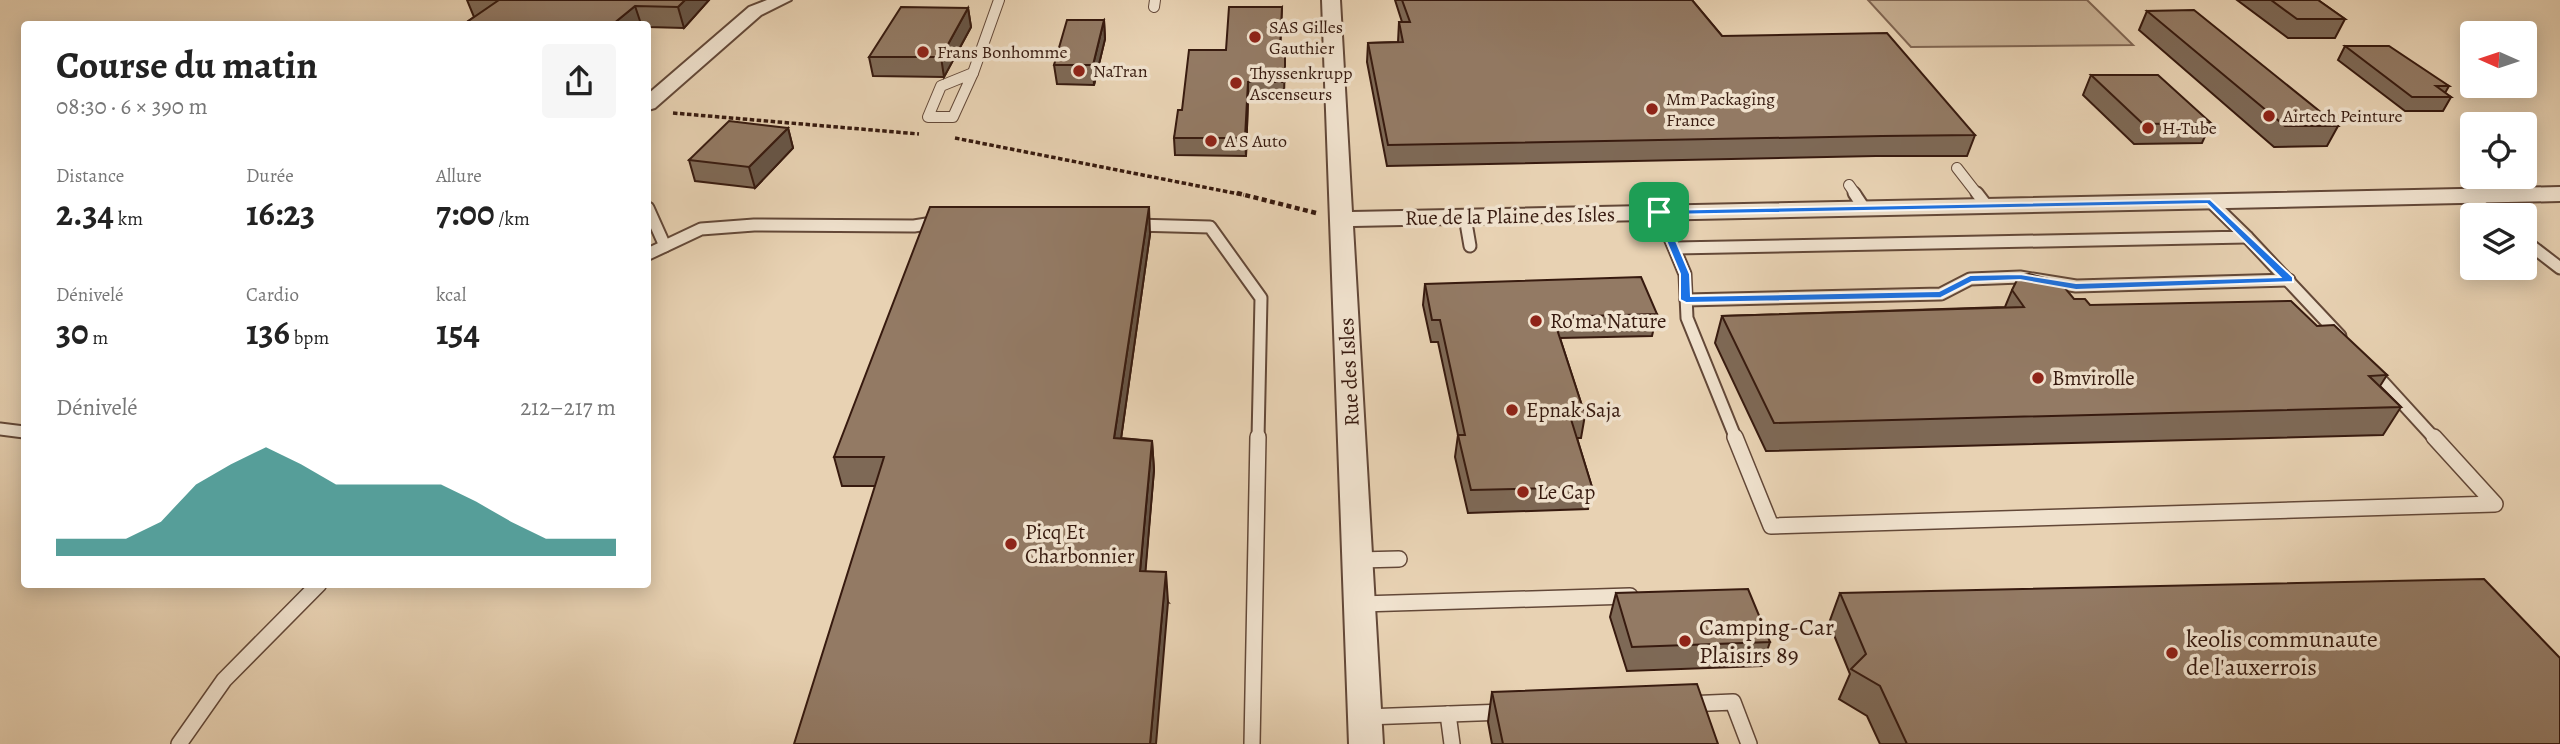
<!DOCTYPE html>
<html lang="fr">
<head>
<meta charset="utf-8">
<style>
  :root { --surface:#fff; --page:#f6f6f6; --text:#222; --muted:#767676; --accent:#0f766e }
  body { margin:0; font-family:Alegreya,serif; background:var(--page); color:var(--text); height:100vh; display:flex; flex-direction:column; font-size:26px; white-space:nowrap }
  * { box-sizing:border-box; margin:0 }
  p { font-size:23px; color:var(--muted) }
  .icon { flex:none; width:38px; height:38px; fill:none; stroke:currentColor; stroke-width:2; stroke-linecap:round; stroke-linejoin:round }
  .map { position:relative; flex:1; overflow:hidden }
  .panel { position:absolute; left:21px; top:21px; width:630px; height:567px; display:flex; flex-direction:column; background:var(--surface); border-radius:7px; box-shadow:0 4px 18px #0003 }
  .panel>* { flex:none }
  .needle { width:46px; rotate:273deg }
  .tools { position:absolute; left:2460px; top:21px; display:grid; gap:14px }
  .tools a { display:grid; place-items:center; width:77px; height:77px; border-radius:7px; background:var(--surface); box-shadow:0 4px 18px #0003; font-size:35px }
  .pin { position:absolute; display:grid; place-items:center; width:60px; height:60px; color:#fff; margin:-30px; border-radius:14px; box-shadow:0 4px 10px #0006 }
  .round { display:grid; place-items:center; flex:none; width:74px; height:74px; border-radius:7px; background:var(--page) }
  .head { display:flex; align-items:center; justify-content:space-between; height:119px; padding:0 35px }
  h1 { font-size:38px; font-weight:700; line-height:52px }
  .metrics { display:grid; grid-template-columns:repeat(3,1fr); gap:10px; height:119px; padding:7px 35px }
  .metrics div { display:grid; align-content:center }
  .metrics b { font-size:35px; font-weight:700 }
  .metrics small { font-size:19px; font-weight:400 }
  .metrics p { font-size:19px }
  .chart { height:196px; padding:14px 35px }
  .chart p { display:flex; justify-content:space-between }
  .chart svg { width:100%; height:126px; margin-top:7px; fill:var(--accent); opacity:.7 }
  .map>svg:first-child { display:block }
  .green { fill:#cab397; stroke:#806653; stroke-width:2 }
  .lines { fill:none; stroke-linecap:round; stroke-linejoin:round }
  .service-far2-casing { stroke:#634838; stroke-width:12 }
  .service-far1-casing { stroke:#634838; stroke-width:15 }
  .service-casing { stroke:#634838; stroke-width:18 }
  .minor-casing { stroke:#634838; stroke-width:4 }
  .path-far1 { stroke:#371a0f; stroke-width:3.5; stroke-dasharray:4.5 2.5; stroke-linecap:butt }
  .path { stroke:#371a0f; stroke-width:4.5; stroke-dasharray:5 3.5; stroke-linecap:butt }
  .service-far2 { stroke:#f0e2ce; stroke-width:10 }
  .service-far1 { stroke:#f0e2ce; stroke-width:11 }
  .service { stroke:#f0e2ce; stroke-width:15 }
  .minor { fill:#f0e2ce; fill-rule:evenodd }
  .wall { fill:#7e6956; stroke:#371a0f; stroke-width:2 }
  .shaded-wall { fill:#675546; stroke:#371a0f; stroke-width:2 }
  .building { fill:#937a64; stroke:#371a0f; stroke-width:2 }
  .route { fill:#1a73e8; stroke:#fff; stroke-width:2; fill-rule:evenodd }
  .poi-dot { fill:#8f2418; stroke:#f0e2ce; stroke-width:2.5 }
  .labels { text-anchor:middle; stroke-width:7; stroke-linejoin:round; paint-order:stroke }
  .far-poi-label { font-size:18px; fill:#371a0f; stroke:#f0e2ce; text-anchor:start }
  .street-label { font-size:21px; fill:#371a0f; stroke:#f0e2ce }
  .poi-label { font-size:21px; fill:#371a0f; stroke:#f0e2ce; text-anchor:start }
  .near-poi-label { font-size:24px; fill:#371a0f; stroke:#f0e2ce; text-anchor:start }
</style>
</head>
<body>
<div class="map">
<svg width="2560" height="744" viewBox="0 0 2560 744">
  <rect width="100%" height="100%" fill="#e8d2b3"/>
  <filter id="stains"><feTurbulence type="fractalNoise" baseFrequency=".00286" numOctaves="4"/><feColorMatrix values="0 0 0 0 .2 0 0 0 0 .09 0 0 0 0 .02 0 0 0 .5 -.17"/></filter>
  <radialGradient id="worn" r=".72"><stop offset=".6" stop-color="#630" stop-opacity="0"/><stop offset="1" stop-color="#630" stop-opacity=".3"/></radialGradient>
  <path class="green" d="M1868 0H2087L2133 45 1911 47Z"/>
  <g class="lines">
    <defs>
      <g id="service-far2">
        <path d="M1154 7 1155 0"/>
        <path d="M973 73 953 117H928L941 86Z"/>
        <path d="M973 73 999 0"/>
        <path d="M1957 168 1978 195"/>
        <path d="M1849 185 1856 195"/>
      </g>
      <g id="service-far1">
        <path d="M1854 193 1864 208"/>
        <path d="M1977 193 1987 206"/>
        <path d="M2469 196 2493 215"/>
        <path d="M648 208 665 246"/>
        <path d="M1659 212 1685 274 1687 318 1736 439"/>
        <path d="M1465 217 1470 246"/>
        <path d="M1135 225 1210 227 1261 298 1258 439"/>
        <path d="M2247 237 2340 336"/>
        <path d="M2525 241 2560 268"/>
        <path d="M1675 248 2247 237 2210 201"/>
        <path d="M648 254 701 229 754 225 914 226 939 222"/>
        <path d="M1686 300 1941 294 1970 279 2020 277 2076 286 2289 280"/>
        <path d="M2372 370 2435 439"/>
        <path d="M0 429 24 432"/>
      </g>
      <g id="service">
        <path d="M1735 437 1771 526 2495 504 2434 437"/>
        <path d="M1359 560 1399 559"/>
        <path d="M1361 604 1630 596"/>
        <path d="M1687 704 1733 702 1749 744"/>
        <path d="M1448 714 1452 744"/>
        <path d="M1365 717 1505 712"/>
        <path d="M179 744 224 680 319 584"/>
        <path d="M1252 744 1258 437"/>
      </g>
      <g id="minor">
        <path d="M767 0H791L761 15 655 108 648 110V94L749 7Z"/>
        <path d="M1322 0H1340L1352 212 2560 187V201L1353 226 1383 744H1349Z"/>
      </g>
    </defs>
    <use href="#service-far2" class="service-far2-casing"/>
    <use href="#service-far1" class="service-far1-casing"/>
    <use href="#service" class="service-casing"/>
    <use href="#minor" class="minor-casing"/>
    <g class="path-far1">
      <path d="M673 113 919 134"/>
      <path d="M955 138 1244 195"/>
    </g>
    <path class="path" d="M1237 193 1316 213"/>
    <use href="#service-far2" class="service-far2"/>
    <use href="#service-far1" class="service-far1"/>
    <use href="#service" class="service"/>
    <use href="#minor" class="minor"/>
  </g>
  <g class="wall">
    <path d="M467 0H709L684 28 648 27V24H464L474 17Z"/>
    <path d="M1395 0H1692L1722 36 1975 135 1967 156H1876L1387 166 1367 62 1368 43 1398 42 1399 22H1402Z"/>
    <path d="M2237 0H2318L2345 19 2335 38H2288Z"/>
    <path d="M1282 7 1280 50H1285L1284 99H1248L1246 156 1175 155 1174 138 1182 110 1226 50Z"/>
    <path d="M968 8 971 27 944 77 873 76 869 57Z"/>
    <path d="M2147 11 2338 126 2327 146 2274 147 2139 30Z"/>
    <path d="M1104 20 1105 39 1094 85 1057 84 1054 65Z"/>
    <path d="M2345 46 2449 86 2445 93 2451 97 2443 111H2405L2338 60Z"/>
    <path d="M2091 75 2211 123 2202 143 2134 144 2083 95Z"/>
    <path d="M788 128 793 148 755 188 695 181 689 160Z"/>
    <path d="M1150 234 1121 438 1152 441 1154 470 1145 572 1168 602 875 486H842L834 457Z"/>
    <path d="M1425 284 1657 314 1652 336 1560 338 1585 415 1581 438H1577L1592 487 1588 509 1468 513 1455 457 1458 435 1438 342H1431L1423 305Z"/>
    <path d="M2012 290 2074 299 2090 305 2317 326 2387 375 2380 386 2401 407 2383 435 1766 451 1715 343 1722 316 2005 307Z"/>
    <path d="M1616 593 1770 642 1762 666 1627 671 1610 617Z"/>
    <path d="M1840 593 2560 744H1880L1867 716 1839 699 1850 674 1829 623Z"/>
    <path d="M1492 692 1718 744H1492L1488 722Z"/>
  </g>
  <g class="shaded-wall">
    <path d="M685 0H709L684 28 678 7Z"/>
    <path d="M635 6 641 24H613Z"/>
    <path d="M968 8 971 27 944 77 941 57Z"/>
    <path d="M1104 20 1105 39 1094 85 1093 65Z"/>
    <path d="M1248 82V99L1246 156 1245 138Z"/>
    <path d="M788 128 793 148 755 188 749 167Z"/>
    <path d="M1149 207 1150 234 1117 467 1114 438Z"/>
    <path d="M1152 441 1154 470 1143 601 1140 571Z"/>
    <path d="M1166 572 1168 602 1156 744H1150Z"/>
  </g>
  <g class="building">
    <path d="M499 0H685L678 7 635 6 613 24H464Z"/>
    <path d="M1402 0H1692L1722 36 1887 33 1975 135 1882 136 1388 145 1368 43 1403 42 1399 22H1410Z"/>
    <path d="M2271 0H2318L2345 19H2297Z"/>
    <path d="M901 7 968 8 941 57H869Z"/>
    <path d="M1229 7H1282L1280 50H1285V82H1248L1245 138H1174L1178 110H1182L1189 50H1226Z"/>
    <path d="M2194 10 2338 126H2285L2147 11Z"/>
    <path d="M1067 20H1104L1093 65H1054Z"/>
    <path d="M2345 46H2389L2449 86H2436L2451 97H2412Z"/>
    <path d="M2091 75H2158L2211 123 2143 124Z"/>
    <path d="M729 121 788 128 749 167 689 160Z"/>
    <path d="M930 207H1149L1114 438 1152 441 1140 571 1166 572 1150 744H794L884 457H834Z"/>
    <path d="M2029 274 2060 282 2074 299H2085L2090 305 2291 301 2317 326 2334 325 2387 375 2369 376 2401 407 1774 423 1722 316 2024 307 2012 290 2019 276Z"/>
    <path d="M1641 277 1657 314 1553 317 1585 415 1570 416 1592 487 1471 490 1458 435H1465L1440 320H1432L1425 284Z"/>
    <path d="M2484 579 2560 658V744H1907L1880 686 1851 669 1866 654 1840 593Z"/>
    <path d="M1748 589 1770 642 1632 647 1616 593Z"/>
    <path d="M1697 684 1718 744H1503L1492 692Z"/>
  </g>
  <path class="route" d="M2210 199 2293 277V282L2076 290 2020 280 1972 282 1941 298 1686 303 1680 300V274L1654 212 1659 210ZM2207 204 2280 277 2076 283 2020 274 1970 275 1939 291 1691 296 1690 274 1665 215Z"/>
  <g class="poi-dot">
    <circle cx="1255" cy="37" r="7"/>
    <circle cx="923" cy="52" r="7"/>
    <circle cx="1079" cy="71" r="7"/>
    <circle cx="1236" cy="83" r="7"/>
    <circle cx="1652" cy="109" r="7"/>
    <circle cx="2269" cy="116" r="7"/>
    <circle cx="2148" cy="128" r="7"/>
    <circle cx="1211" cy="141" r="7"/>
    <circle cx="1536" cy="321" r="7"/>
    <circle cx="2038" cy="378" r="7"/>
    <circle cx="1512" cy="410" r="7"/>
    <circle cx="1523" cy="492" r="7"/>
    <circle cx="1011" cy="544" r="7"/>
    <circle cx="1685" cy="641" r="7"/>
    <circle cx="2172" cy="653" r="7"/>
  </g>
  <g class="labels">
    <g class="far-poi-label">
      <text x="1269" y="33">SAS Gilles<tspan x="1269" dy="21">Gauthier</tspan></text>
      <text x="937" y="58">Frans Bonhomme</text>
      <text x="1093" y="77">NaTran</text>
      <text x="1250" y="79">Thyssenkrupp<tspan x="1250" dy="21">Ascenseurs</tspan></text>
      <text x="1666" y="105">Mm Packaging<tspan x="1666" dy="21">France</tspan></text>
      <text x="2283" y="122">Airtech Peinture</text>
      <text x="2162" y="134">H-Tube</text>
      <text x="1225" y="147">A S Auto</text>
    </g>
    <g class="street-label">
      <text transform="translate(1510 216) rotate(-1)" y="7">Rue de la Plaine des Isles</text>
      <text transform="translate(1349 372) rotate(-93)" y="7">Rue des Isles</text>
    </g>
    <g class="poi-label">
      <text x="1550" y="328">Ro'ma Nature</text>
      <text x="2052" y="385">Bmvirolle</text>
      <text x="1526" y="417">Epnak Saja</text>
      <text x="1537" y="499">Le Cap</text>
      <text x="1025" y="539">Picq Et<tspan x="1025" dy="24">Charbonnier</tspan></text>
    </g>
    <g class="near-poi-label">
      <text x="1699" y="635">Camping-Car<tspan x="1699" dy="28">Plaisirs 89</tspan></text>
      <text x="2186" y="647">keolis communaute<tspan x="2186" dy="28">de l'auxerrois</tspan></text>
    </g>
  </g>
  <rect width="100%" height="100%" filter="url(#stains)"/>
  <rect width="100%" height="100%" fill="url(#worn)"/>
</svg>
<div class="tools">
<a><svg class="needle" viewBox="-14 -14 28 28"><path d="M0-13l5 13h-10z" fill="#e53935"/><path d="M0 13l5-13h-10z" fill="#767676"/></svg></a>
<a><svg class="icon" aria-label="locate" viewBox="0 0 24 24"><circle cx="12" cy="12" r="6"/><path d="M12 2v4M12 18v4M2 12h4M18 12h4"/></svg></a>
<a><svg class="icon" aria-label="layers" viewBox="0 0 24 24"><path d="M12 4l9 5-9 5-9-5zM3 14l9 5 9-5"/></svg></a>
</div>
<div class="pin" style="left:1659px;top:212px;background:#1e9e55"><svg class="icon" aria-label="arrive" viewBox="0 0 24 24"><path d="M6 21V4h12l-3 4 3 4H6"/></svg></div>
<section class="panel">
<div class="head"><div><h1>Course du matin</h1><p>08:30 · 6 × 390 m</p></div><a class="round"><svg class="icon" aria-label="share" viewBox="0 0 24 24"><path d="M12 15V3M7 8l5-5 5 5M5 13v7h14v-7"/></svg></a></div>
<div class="metrics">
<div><p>Distance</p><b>2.34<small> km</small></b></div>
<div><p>Durée</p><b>16:23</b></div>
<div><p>Allure</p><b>7:00<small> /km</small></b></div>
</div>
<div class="metrics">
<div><p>Dénivelé</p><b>30<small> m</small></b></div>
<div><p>Cardio</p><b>136<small> bpm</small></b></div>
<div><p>kcal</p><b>154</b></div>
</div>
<div class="chart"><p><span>Dénivelé</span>212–217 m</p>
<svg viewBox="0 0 160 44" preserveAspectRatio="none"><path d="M0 44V38L10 38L20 38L30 32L40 19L50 12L60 6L70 12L80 19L90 19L100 19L110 19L120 25L130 32L140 38L150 38L160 38V44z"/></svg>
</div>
</section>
</div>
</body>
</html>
